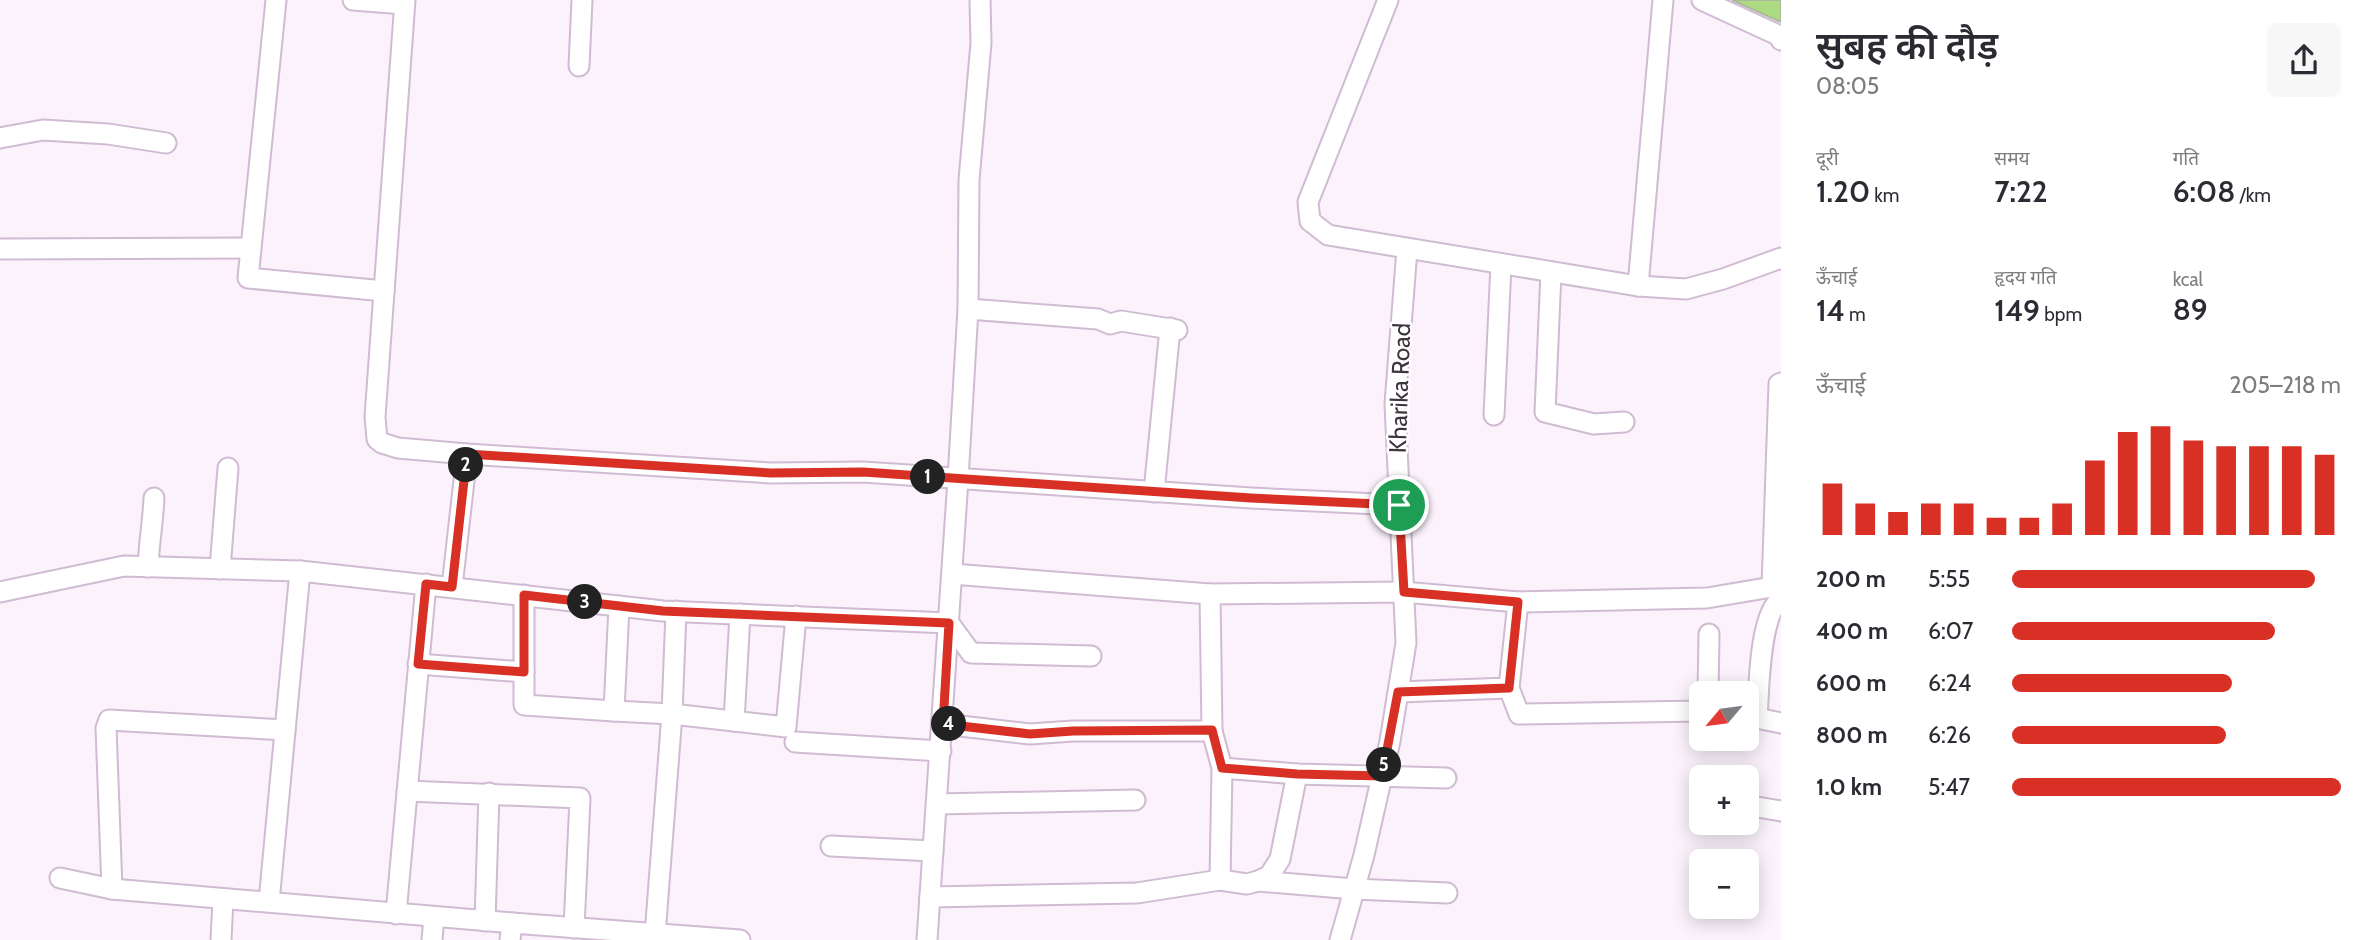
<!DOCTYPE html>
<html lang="hi">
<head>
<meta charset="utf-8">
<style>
  :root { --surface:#fff; --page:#f7f7f7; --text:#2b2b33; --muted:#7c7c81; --accent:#d93025 }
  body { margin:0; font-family:Cabin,"Noto Sans Devanagari",sans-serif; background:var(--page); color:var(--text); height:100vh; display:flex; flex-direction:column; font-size:26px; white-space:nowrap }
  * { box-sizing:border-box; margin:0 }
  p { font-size:23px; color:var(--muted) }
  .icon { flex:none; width:38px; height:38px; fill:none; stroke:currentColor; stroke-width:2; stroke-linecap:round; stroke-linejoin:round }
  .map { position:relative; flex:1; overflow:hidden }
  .side { display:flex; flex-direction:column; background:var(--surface); width:595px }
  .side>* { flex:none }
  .needle { width:46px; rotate:241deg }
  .buttons { position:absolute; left:1689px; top:681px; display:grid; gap:14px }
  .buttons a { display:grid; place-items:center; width:70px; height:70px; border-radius:10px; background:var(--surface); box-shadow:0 4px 18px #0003; font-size:35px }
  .pin { position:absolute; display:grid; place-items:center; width:60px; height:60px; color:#fff; margin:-30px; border:4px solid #fff; border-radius:50%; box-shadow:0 2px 7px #0007 }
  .km { position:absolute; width:35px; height:35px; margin:-18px; border-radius:50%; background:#222; color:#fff; font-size:19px; line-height:35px; text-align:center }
  .round { display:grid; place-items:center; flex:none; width:74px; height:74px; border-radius:10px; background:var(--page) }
  .head { display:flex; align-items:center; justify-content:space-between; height:119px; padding:0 35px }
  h1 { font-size:38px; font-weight:600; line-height:52px }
  .figures { display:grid; grid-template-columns:repeat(3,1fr); gap:10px; height:119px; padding:7px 35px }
  .figures div { display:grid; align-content:center }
  .figures b { font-size:30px; font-weight:600 }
  .figures small { font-size:19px; font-weight:400 }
  .figures p { font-size:19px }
  .chart { height:196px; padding:14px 35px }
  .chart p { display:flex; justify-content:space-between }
  .chart svg { width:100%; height:126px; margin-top:7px; stroke:var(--accent); stroke-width:6 }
  ul { padding:0 35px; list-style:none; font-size:23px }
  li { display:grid; grid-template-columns:112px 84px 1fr; align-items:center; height:52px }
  li i { height:18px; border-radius:9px; background:var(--accent) }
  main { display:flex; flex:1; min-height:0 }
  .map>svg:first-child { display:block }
  .building { fill:#addb81; stroke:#abb99f; stroke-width:2 }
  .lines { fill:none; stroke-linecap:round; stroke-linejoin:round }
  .minor-casing { stroke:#d0bbd3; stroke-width:23 }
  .minor { stroke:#fff; stroke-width:19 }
  .route-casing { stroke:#fff; stroke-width:14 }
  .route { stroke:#d93025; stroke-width:9 }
  .labels { text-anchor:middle; stroke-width:5; stroke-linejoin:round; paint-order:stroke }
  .street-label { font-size:24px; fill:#3d343e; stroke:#fff }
</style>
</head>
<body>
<main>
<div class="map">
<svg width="1781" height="940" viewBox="0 0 1781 940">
  <rect width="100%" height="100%" fill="#fbf2fc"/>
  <path class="building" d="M1732 0H1781V22Z"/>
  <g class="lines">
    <defs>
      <g id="minor">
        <path d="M276 0 248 278 384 291"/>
        <path d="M353 0 404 4"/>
        <path d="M405 0 375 417 377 439 382 443 398 448 467 454 771 473 863 472 1251 498 1400 505"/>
        <path d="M1388 0 1308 202 1310 221 1328 235 1638 286 1686 289 1723 279 1781 258"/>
        <path d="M1702 0 1780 36 1781 40"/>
        <path d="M579 66 582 0"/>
        <path d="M0 138 43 130 108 134 166 143"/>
        <path d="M0 249 251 248"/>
        <path d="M1551 272 1545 412 1594 424 1624 422"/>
        <path d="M1638 286 1663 0"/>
        <path d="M968 309 1098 319 1110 324 1121 321 1177 330"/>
        <path d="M1494 415 1501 264"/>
        <path d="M1154 492 1170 328"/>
        <path d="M148 567C149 543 153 521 154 498"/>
        <path d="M220 569 228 468"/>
        <path d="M952 574 1210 594"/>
        <path d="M452 587 467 454"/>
        <path d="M0 592 124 566 300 571 663 611 949 623 971 653 1091 656"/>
        <path d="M524 595V705L614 711"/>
        <path d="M619 606 614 711 672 714 786 727 796 616"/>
        <path d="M418 664 524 672"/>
        <path d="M1509 688 1519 714 1701 711"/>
        <path d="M1398 692 1509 688 1518 602"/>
        <path d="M1708 693 1709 634"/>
        <path d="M1746 716 1781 723"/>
        <path d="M1757 718C1759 691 1759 614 1781 599"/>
        <path d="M734 721 740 614"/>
        <path d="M943 724 1030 734 1073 731H1212"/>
        <path d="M795 742 941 751"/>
        <path d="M1222 768 1297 774 1446 778"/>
        <path d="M407 791 580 798 574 928"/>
        <path d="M937 804 1135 800"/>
        <path d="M1751 806 1781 811"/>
        <path d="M831 846 933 851"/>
        <path d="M60 878 112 889 512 923"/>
        <path d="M1220 880 1222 768 1212 731 1210 594 1403 592 1518 602 1707 598 1772 587 1779 384 1781 383"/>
        <path d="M1258 881 1354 889 1447 893"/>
        <path d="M112 889 106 728 109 720 285 730"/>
        <path d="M930 897 1137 893 1220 880 1247 884 1258 881 1269 876 1280 859 1297 774"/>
        <path d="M269 902 300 571"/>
        <path d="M396 914 426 584"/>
        <path d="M485 921 489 793"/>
        <path d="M655 935 672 714 676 611"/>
        <path d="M221 940 223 899"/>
        <path d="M432 940 434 917"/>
        <path d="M510 940 512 923 740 940"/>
        <path d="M927 940 958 479 968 309 969 180 981 43 980 0"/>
        <path d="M1340 940 1364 855 1390 741 1406 643 1395 404 1407 249"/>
      </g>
    </defs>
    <use href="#minor" class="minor-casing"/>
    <use href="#minor" class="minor"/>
  </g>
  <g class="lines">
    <defs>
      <path id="route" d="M467 454 771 473 863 472 1251 498 1399 505 1404 592 1518 602 1509 688 1398 692 1382 776 1297 774 1222 768 1212 730 1073 731 1030 734 943 724 949 623 663 611 524 595V672L418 664 426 584 452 587Z"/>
    </defs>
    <use href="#route" class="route-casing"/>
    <use href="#route" class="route"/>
  </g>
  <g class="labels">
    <g class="street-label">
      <text transform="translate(1400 388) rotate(-88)" y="8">Kharika Road</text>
    </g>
  </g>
</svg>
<div class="buttons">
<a><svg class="needle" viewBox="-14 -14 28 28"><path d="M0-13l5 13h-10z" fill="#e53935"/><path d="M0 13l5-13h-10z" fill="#7c7c81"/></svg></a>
<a>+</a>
<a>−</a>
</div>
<div class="pin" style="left:1399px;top:505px;background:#1e9e55"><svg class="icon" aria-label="arrive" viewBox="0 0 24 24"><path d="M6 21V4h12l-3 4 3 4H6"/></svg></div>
<b class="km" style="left:928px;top:477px">1</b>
<b class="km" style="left:466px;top:465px">2</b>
<b class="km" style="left:585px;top:602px">3</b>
<b class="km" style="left:949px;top:724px">4</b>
<b class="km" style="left:1384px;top:765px">5</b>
</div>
<section class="side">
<div class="head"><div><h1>सुबह की दौड़</h1><p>08:05</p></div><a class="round"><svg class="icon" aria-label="share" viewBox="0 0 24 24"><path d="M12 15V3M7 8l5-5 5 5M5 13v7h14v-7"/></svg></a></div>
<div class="figures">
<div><p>दूरी</p><b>1.20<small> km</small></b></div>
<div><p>समय</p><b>7:22</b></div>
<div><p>गति</p><b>6:08<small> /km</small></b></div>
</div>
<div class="figures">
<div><p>ऊँचाई</p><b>14<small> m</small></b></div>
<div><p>हृदय गति</p><b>149<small> bpm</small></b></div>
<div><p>kcal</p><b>89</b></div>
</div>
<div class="chart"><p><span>ऊँचाई</span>205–218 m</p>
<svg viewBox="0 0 160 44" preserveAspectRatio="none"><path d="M5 44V26M15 44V33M25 44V36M35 44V33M45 44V33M55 44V38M65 44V38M75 44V33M85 44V18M95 44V8M105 44V6M115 44V11M125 44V13M135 44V13M145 44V13M155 44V16"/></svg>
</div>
<ul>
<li><b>200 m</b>5:55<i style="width:92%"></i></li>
<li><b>400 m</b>6:07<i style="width:80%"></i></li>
<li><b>600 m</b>6:24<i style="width:67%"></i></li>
<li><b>800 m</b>6:26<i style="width:65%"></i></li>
<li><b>1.0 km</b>5:47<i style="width:100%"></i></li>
</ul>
</section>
</main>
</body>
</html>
